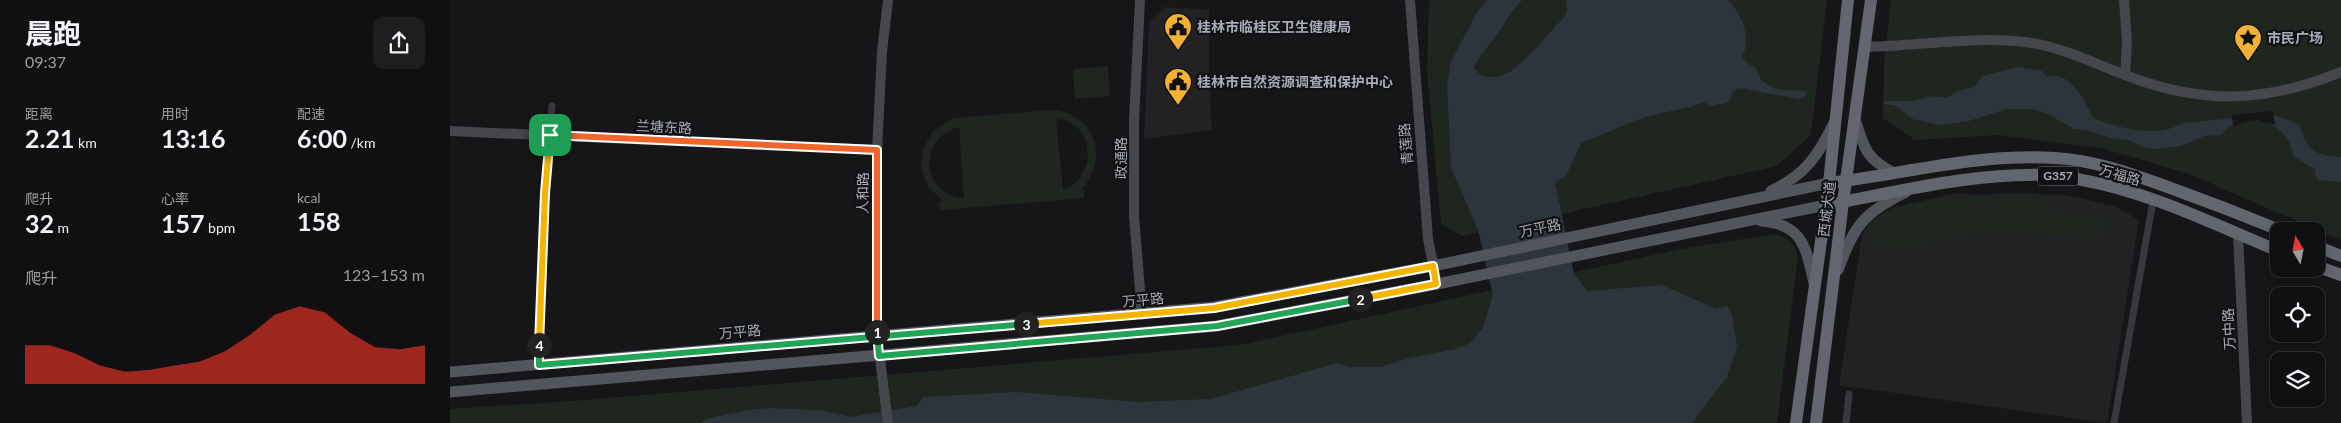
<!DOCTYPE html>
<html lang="zh">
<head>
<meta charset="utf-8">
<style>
  :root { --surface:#101012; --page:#1e1e20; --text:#f1f3f6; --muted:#9c9d9f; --line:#303032; --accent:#d93025 }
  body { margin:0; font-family:Lato,"Noto Sans SC",sans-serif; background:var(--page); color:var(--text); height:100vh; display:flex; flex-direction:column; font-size:19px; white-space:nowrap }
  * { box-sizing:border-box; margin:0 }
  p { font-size:16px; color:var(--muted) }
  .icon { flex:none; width:28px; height:28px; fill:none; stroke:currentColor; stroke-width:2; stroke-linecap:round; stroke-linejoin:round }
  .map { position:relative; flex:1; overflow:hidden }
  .panel { display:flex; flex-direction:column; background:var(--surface); width:450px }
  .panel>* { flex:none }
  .needle { width:32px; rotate:350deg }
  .controls { position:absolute; left:1820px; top:222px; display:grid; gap:10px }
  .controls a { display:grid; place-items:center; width:55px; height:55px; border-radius:10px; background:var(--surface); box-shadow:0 2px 8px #0003,0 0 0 1px var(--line); font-size:25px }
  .pin { position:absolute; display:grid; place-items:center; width:42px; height:42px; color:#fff; margin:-21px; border-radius:10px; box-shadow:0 2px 8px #0006 }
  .km { position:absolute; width:25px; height:25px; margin:-12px; border-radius:50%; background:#222; color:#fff; font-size:14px; line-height:25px; text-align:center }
  .round { display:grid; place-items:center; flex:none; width:52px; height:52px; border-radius:10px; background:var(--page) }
  .overview { display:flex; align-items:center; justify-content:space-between; height:85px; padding:0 25px }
  h1 { font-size:28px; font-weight:700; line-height:38px }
  .stats { display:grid; grid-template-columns:repeat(3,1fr); gap:8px; height:85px; padding:5px 25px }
  .stats div { display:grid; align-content:center }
  .stats b { font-size:25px; font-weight:700 }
  .stats small { font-size:14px; font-weight:400 }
  .stats p { font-size:14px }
  .chart { height:140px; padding:10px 25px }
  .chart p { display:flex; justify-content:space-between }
  .chart svg { width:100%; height:90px; margin-top:5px; fill:var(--accent); opacity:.7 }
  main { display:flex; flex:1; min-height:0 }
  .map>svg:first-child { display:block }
  .built { fill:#222225 }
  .green { fill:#1e261f; fill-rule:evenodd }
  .water { fill:#2c353c }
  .pier { fill:#161618 }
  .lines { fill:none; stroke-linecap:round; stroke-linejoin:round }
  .street { stroke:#37383d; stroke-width:7 }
  .secondary { stroke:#45474d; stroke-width:10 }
  .primary { stroke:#53555c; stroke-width:11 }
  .highway { stroke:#63666e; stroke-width:12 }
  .split-1-casing { stroke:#fff; stroke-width:10 }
  .split-2-casing { stroke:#fff; stroke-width:10 }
  .split-3-casing { stroke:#fff; stroke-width:10 }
  .split-4-casing { stroke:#fff; stroke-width:10 }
  .split-5-casing { stroke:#fff; stroke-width:10 }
  .split-1 { stroke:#f0652b; stroke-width:6 }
  .split-2 { stroke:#22a559; stroke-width:6 }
  .split-3 { stroke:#f5b400; stroke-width:6 }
  .split-4 { stroke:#22a559; stroke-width:6 }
  .split-5 { stroke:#f5b400; stroke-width:6 }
  .labels { text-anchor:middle; stroke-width:4.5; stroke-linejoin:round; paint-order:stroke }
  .shield { fill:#111113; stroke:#7b7e86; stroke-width:1 }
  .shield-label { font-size:12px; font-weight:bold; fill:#a8adb8 }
  .poi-label { font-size:14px; font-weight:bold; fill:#a8adb8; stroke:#111113; text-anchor:start }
  .street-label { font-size:14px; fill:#a8adb8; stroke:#111113 }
</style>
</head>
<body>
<main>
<section class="panel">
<div class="overview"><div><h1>晨跑</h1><p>09:37</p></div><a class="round"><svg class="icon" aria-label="share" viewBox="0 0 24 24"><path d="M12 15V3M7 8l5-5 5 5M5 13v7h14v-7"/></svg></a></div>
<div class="stats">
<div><p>距离</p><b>2.21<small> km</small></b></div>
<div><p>用时</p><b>13:16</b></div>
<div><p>配速</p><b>6:00<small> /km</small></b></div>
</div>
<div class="stats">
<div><p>爬升</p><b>32<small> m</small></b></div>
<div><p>心率</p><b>157<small> bpm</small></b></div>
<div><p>kcal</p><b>158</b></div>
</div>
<div class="chart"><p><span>爬升</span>123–153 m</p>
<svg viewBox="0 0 160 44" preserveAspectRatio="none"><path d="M0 44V25L10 25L20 29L30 35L40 38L50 37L60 35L70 33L80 28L90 20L100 10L110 6L120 9L130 19L140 26L150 27L160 25V44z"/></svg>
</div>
</section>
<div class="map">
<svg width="1891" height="423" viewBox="0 0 1891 423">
  <rect width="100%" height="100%" fill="#161618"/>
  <g class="built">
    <path d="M714 7 759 10V80L762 130 694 139 699 22Z"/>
    <path d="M1507 193 1521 195 1568 193 1616 195 1664 206 1689 220 1657 423 1389 385 1412 235 1420 222 1441 208Z"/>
  </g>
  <g class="green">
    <path d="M979 0H1377L1361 135 1327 166 1012 236 991 224 977 71Z"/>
    <path d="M1441 0H1891V240L1739 174 1655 149 1549 135 1465 140 1433 118 1434 64Z"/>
    <path d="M658 66 660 96 625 99 623 69Z"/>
    <path d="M603 110C647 114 659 160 631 190H634V198L490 210 489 202 493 201 478 187 471 167 473 149 484 130 504 118ZM606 119C645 121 649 176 613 190ZM508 127H509L514 199C471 194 467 140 508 127Z"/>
    <path d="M1564 194 1603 196 1600 210 1654 218 1650 240 1588 235 1537 234 1496 239 1459 248 1418 244 1421 222C1455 195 1522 198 1564 194Z"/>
    <path d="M1324 234C1338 238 1345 243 1348 257L1327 423H0V409L123 401 790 345 1231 249Z"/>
  </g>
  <g class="water">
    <path d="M1037 0H1072C1062 9 1058 19 1050 30 1042 42 1031 53 1024 67 1030 82 1053 78 1064 69 1083 53 1099 33 1115 16L1117 11 1116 0H1278C1292 14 1302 38 1292 57L1297 63 1306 68 1311 80 1318 85 1326 89 1357 91 1356 95 1350 99 1289 88 1283 91 1279 102 1261 106 1254 102C1235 110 1214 111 1193 118 1172 125 1152 135 1131 143L1116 176 1105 182 1124 274 1137 291 1212 285 1266 309 1278 306 1282 316 1287 346 1277 377 1242 423H251L260 418 298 410 320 408 370 410 401 417 466 406 474 397 567 392 687 402 761 399 887 363 899 367H930L959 358 1006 349 1020 343 1033 328 1043 295 1028 230 1001 168 997 85 1001 62 1027 12Z"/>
    <path d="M1568 67 1592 71 1596 76C1600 77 1604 75 1608 76 1626 81 1635 102 1643 118 1661 126 1694 134 1714 130 1726 128 1732 121 1744 122L1823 114 1850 125C1856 150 1866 156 1891 157V182L1869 180 1865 175 1866 170 1843 156C1839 121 1795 107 1771 135L1754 136 1731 146 1705 149 1692 147 1679 140 1661 138 1637 130 1624 129 1598 114 1582 109H1557L1519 121 1490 125 1462 119 1447 106 1434 104V101H1462L1483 96 1497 98 1507 91 1524 87 1533 76Z"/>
  </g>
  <path class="pier" d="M1823 111 1825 125 1807 120 1794 122 1783 127 1782 115Z"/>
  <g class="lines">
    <g class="street">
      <path d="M89 365 95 193 102 106"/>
      <path d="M1396 423 1399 394"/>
      <path d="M1664 423 1703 201"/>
    </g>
    <g class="secondary">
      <path d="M690 0 684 120V216L692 315"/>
      <path d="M960 0 978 239 987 284"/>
      <path d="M1674 0 1677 42 1675 75"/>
      <path d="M1416 47C1471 46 1527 35 1582 43 1614 48 1645 64 1675 75 1752 105 1815 103 1891 72"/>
      <path d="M0 131 427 150"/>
      <path d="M1788 235 1797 423"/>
      <path d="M438 423 427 335V150L432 52 438 0"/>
    </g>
    <g class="primary">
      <path d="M1405 119C1414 148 1416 159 1444 173"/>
      <path d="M1321 191C1355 175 1368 156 1384 123"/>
      <path d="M1311 221C1353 224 1356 248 1364 283"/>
      <path d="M1388 270C1404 226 1413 213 1456 192"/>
      <path d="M0 372 764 307 983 266 1379 183"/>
      <path d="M0 392 767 326 987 284 1376 205"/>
    </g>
    <g class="highway">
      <path d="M1379 183C1454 174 1528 153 1605 158 1643 160 1679 173 1715 186 1754 200 1793 215 1832 231"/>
      <path d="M1376 205C1451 191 1525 172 1602 175 1612 175 1622 178 1632 180 1700 192 1765 225 1829 251"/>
      <path d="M1866 246 1891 256"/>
      <path d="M1866 266 1891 275"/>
      <path d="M1346 423 1379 183 1398 0"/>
      <path d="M1366 423 1393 202 1421 0"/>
    </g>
  </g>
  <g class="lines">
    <defs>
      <path id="split-1" d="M100 135 427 150V332"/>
      <path id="split-2" d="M427 332 429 356 767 326 910 299"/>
      <path id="split-3" d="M576 324 764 308 983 266 986 284 910 299"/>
      <path id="split-4" d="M89 345V365L576 324"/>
      <path id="split-5" d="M89 345 95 193 100 135"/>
    </defs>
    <use href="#split-1" class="split-1-casing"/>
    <use href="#split-2" class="split-2-casing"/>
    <use href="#split-3" class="split-3-casing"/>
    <use href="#split-4" class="split-4-casing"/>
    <use href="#split-5" class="split-5-casing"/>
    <use href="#split-1" class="split-1"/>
    <use href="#split-2" class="split-2"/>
    <use href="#split-3" class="split-3"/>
    <use href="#split-4" class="split-4"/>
    <use href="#split-5" class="split-5"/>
  </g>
  <defs>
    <symbol id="civic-pin" viewBox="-11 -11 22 30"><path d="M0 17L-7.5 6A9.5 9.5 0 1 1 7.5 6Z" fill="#f2b134" stroke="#111113"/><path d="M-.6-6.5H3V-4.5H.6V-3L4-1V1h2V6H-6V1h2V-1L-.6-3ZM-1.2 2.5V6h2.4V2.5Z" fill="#111"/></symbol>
    <symbol id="sight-pin" viewBox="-11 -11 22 30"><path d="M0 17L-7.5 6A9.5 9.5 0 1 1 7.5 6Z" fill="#f2b134" stroke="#111113"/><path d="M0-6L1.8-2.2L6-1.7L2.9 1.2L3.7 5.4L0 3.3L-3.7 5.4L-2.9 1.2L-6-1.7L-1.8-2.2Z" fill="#111"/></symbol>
  </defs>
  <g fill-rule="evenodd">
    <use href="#civic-pin" x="712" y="11" width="32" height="43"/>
    <use href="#sight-pin" x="1782" y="22" width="32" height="43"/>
    <use href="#civic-pin" x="712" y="66" width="32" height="43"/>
  </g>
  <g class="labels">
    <rect class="shield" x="1588" y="166.5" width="40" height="19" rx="4"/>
    <g class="shield-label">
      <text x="1608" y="180">G357</text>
    </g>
    <g class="poi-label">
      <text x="747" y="32">桂林市临桂区卫生健康局</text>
      <text x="1817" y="43">市民广场</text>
      <text x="747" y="87">桂林市自然资源调查和保护中心</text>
    </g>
    <g class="street-label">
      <text transform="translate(214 127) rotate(3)" y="5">兰塘东路</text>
      <text transform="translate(956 144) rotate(-95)" y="5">青莲路</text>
      <text transform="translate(671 158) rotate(-90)" y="5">政通路</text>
      <text transform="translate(1670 175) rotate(16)" y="5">万福路</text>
      <text transform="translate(413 193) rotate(-90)" y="5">人和路</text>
      <text transform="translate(1377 209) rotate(-83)" y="5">西城大道</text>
      <text transform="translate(1090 228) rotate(-12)" y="5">万平路</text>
      <text transform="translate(693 300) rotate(-5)" y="5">万平路</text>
      <text transform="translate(1779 329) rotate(-93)" y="5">万中路</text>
      <text transform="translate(290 332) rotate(-5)" y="5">万平路</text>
    </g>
  </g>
</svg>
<div class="controls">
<a><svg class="needle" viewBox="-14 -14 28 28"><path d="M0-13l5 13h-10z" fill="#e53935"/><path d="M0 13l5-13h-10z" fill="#9c9d9f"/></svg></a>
<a><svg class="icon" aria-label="locate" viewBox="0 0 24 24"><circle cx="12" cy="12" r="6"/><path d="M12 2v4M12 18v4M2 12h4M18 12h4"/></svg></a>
<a><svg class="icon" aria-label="layers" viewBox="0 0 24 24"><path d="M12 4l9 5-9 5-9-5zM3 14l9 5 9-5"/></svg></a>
</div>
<div class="pin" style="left:100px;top:135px;background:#1e9e55"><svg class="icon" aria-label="arrive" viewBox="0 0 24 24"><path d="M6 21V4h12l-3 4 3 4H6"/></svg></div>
<b class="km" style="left:427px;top:332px">1</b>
<b class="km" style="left:910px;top:299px">2</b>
<b class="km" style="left:576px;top:324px">3</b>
<b class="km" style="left:89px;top:345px">4</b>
</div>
</main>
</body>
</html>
